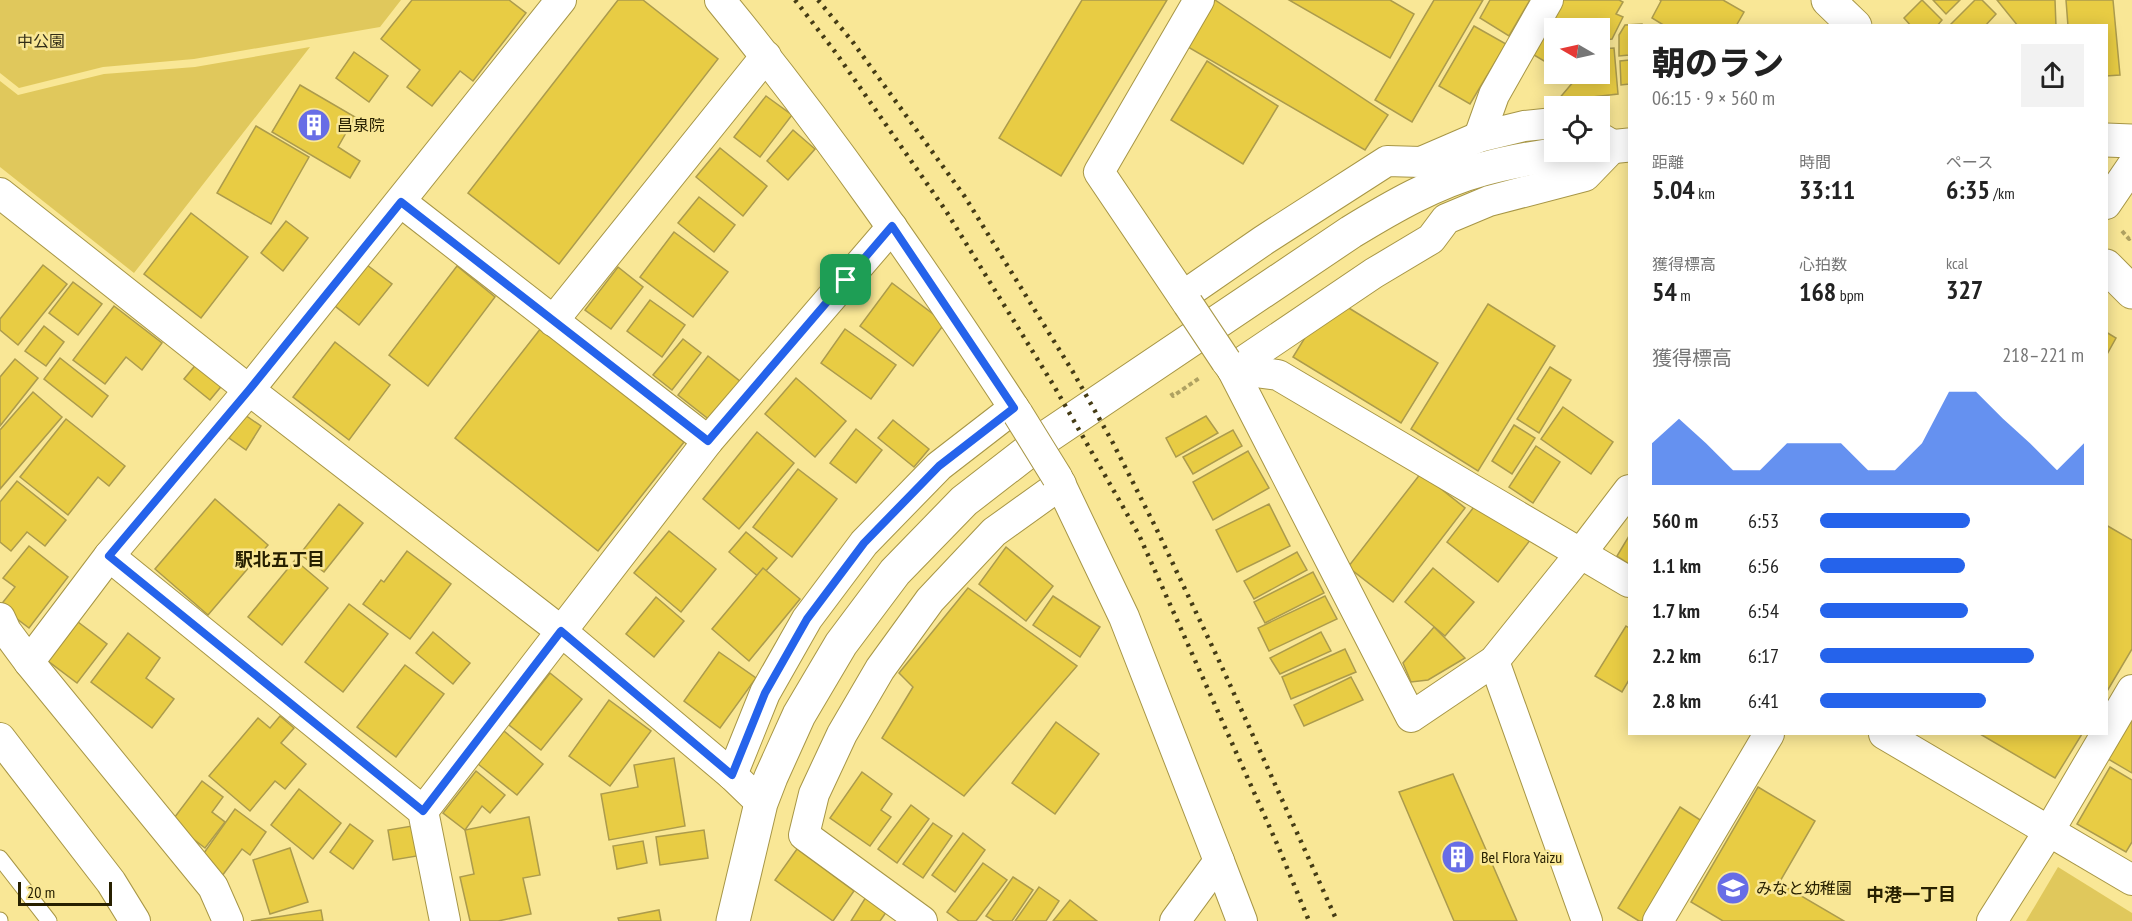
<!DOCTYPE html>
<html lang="ja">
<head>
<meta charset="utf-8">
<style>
  :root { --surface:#fff; --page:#f2f2f2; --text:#222; --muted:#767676; --accent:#2563eb }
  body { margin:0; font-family:"PT Sans Narrow","Noto Sans JP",sans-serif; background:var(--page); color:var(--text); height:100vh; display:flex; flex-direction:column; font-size:22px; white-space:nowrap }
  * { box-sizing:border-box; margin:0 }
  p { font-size:20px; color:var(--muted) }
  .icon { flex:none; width:33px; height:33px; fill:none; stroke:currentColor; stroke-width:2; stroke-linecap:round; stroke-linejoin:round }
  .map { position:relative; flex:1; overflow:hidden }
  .side { position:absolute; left:1628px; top:24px; width:480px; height:711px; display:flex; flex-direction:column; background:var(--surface); border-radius:0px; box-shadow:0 3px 15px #0003 }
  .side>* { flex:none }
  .needle { width:39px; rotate:279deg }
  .fabs { position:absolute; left:1544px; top:18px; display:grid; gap:12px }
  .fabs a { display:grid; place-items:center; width:66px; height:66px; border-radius:0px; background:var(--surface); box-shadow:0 3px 15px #0003; font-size:30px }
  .scale { position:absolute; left:18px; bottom:15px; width:94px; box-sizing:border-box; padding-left:6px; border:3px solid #272000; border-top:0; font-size:16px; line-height:21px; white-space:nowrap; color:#272000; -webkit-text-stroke:4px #f9e796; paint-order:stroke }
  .pin { position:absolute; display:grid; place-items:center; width:51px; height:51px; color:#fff; margin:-26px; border-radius:12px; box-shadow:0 3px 9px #0006 }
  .round { display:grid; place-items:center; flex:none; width:63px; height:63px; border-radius:0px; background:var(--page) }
  .head { display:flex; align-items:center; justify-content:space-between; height:102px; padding:0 24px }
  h1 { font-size:33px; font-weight:800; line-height:45px }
  .metrics { display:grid; grid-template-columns:repeat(3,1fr); gap:9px; height:102px; padding:6px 24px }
  .metrics div { display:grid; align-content:center }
  .metrics b { font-size:26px; font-weight:800 }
  .metrics small { font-size:16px; font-weight:400 }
  .metrics p { font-size:16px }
  .chart { height:168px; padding:12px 24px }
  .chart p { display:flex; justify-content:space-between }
  .chart svg { width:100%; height:108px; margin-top:6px; fill:var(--accent); opacity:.7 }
  ul { padding:0 24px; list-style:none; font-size:20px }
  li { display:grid; grid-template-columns:96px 72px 1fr; align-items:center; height:45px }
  li i { height:15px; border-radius:8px; background:var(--accent) }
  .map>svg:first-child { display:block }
  .green { fill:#e0c85c }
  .building { fill:#e8cc44; stroke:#ac9b4c; stroke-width:1.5 }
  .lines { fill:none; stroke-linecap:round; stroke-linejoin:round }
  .lane-casing { stroke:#a79646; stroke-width:17 }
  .street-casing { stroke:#a79646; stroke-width:32 }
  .secondary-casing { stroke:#a79646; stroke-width:35 }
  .path { stroke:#afa161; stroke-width:4; stroke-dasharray:4.5 3; stroke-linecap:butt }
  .lane { stroke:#fff; stroke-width:15 }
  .street { stroke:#fff; stroke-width:30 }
  .secondary { stroke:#fff; stroke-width:33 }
  .rail { stroke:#453c15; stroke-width:4.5; stroke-dasharray:3 6; stroke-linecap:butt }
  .street-bridge-casing { stroke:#a79646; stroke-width:32; stroke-linecap:butt }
  .street-bridge { stroke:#fff; stroke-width:30 }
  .route-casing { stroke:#fff; stroke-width:12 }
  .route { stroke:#2563eb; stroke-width:8 }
  .labels { text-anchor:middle; stroke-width:5; stroke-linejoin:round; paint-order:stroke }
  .park-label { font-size:16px; fill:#332e18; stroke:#f9e796 }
  .poi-label { font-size:16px; fill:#272000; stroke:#f9e796; text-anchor:start }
  .neighbourhood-label { font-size:18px; font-weight:bold; fill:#272000; stroke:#f9e796 }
</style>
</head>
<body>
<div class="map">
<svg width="2132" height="921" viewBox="0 0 2132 921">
  <rect width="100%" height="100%" fill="#f9e796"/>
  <g class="green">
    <path d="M0 0H401L380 27 194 59 103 67 19 88 0 73Z"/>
    <path d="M310 47 134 273 0 167V81L18 95 104 74 195 67Z"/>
    <path d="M2058 867 2132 913V921H2026Z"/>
  </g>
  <g class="building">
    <path d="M412 0H509L526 13 473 81 460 71 432 106 407 87 420 70 381 39Z"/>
    <path d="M618 0H643L718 59 559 264 468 193Z"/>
    <path d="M1082 0H1167L1061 176 999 138Z"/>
    <path d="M1215 0 1388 115 1365 150 1188 47Z"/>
    <path d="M1289 0H1390L1414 14 1390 58Z"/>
    <path d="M1434 0H1483L1412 122 1375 100Z"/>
    <path d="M1490 0H1530L1509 36 1480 18Z"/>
    <path d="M1563 0H1619L1623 2 1616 14 1623 17 1612 39 1599 41V28H1568L1551 19Z"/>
    <path d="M1660 0H1723L1744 12 1736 26H1665L1652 18 1661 1Z"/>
    <path d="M1922 0 1942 20 1937 26H1911L1904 18Z"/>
    <path d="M1933 0H1960L1946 14Z"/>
    <path d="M1975 0H1982L1996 14 1985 26H1949Z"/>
    <path d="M1997 0H2055L2056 26H2018Z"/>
    <path d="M2066 0H2113L2120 75 2106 76V26H2068Z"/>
    <path d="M1549 21 1561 28H1554V67L1529 52Z"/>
    <path d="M1642 24V26H1629V55L1619 56V35L1625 25Z"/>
    <path d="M1474 26 1506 44 1470 104 1439 86Z"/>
    <path d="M1614 48 1618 94 1557 101 1580 74H1599L1601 49Z"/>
    <path d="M354 52 388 76 369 102 336 78Z"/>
    <path d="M1629 60V84L1621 85 1620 61Z"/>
    <path d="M1207 61 1278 106 1243 164 1171 120Z"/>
    <path d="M300 85 355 117 338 147 360 161 350 178 272 132Z"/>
    <path d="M766 96 792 115 760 157 734 137Z"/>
    <path d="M256 126 309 157 271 224 217 193Z"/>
    <path d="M793 130 815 149 788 180 767 161Z"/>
    <path d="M720 148 767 186 743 216 696 177Z"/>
    <path d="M699 197 735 225 714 252 678 223Z"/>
    <path d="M191 213 248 257 201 318 144 274Z"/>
    <path d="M286 221 308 238 283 271 261 253Z"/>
    <path d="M674 232 728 272 693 317 640 277Z"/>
    <path d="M43 265 67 284 18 345 0 330V319Z"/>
    <path d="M367 265 392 284 359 325 335 306Z"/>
    <path d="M457 266 495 297 428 386 389 355Z"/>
    <path d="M618 267 643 287 611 329 585 310Z"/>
    <path d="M73 282 102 304 78 335 49 313Z"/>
    <path d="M892 283 945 323 913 366 860 326Z"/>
    <path d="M650 300 685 325 662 357 627 331Z"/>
    <path d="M1488 304 1555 346 1478 471 1411 429Z"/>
    <path d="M1344 305 1438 363 1401 423 1293 357 1314 323Z"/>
    <path d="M114 306 162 343 142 370 126 357 105 384 73 360Z"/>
    <path d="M44 326 64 342 46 366 25 351Z"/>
    <path d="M541 328 684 442 598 551 455 438Z"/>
    <path d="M845 329 896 365 871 399 821 363Z"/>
    <path d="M2106 332 2116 338 2106 356Z"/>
    <path d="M683 339 701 353 672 390 653 375Z"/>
    <path d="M335 342 390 385 349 440 293 397Z"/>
    <path d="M708 356 741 382 711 421 678 395Z"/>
    <path d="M60 358 108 396 92 417 44 379Z"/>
    <path d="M15 359 38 378 0 426V377Z"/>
    <path d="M198 362 224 383 210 400 184 379Z"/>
    <path d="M1550 367 1571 380 1539 433 1517 419Z"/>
    <path d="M796 378 846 421 815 457 765 414Z"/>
    <path d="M33 392 62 417 0 489V430Z"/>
    <path d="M1563 407 1613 442 1591 474 1541 439Z"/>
    <path d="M245 415 261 426 246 450 229 438Z"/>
    <path d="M1206 416 1218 433 1176 457 1166 438Z"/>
    <path d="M66 419 125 466 109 486 98 477 68 515 20 477Z"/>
    <path d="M893 420 929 449 914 467 878 438Z"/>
    <path d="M1514 425 1535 438 1512 474 1492 461Z"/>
    <path d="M856 429 882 450 856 483 830 463Z"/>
    <path d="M1233 430 1242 446 1193 474 1183 457Z"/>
    <path d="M757 432 794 463 739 529 703 499Z"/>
    <path d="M1536 446 1560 462 1533 503 1509 487Z"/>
    <path d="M1248 451 1269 488 1213 520 1193 482Z"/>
    <path d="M798 469 837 499 792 557 753 527Z"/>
    <path d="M1421 473 1465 508 1393 602 1348 567Z"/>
    <path d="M17 481 66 520 45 546 27 532 11 551 0 542V502Z"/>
    <path d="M215 499 268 545 208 615 155 569Z"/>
    <path d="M1480 499 1531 539 1498 582 1447 542Z"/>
    <path d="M339 504 363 523 324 572 300 554Z"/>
    <path d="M1269 504 1290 546 1237 572 1216 530Z"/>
    <path d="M2106 525 2132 540V649L2106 693Z"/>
    <path d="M669 531 716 569 681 612 634 573Z"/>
    <path d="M746 532 777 558 760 578 729 552Z"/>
    <path d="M1629 536V564L1617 556Z"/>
    <path d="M29 546 68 577 29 628 0 606 15 587 3 578Z"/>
    <path d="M1006 547 1053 586 1026 621 979 584Z"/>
    <path d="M407 551 451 584 410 639 363 604 381 580 384 582Z"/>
    <path d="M1297 552 1307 570 1254 599 1244 581Z"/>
    <path d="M295 560 328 588 282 645 248 617Z"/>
    <path d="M763 568 800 599 749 661 712 629Z"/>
    <path d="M1433 568 1474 602 1445 636 1405 602Z"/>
    <path d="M1313 572 1324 593 1265 623 1254 602Z"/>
    <path d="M968 588 1077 666 964 796 882 738 913 687 899 673Z"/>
    <path d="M1053 596 1100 627 1080 657 1033 625Z"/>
    <path d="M1325 596 1337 619 1269 651 1258 628Z"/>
    <path d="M656 597 684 621 654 657 626 634Z"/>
    <path d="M349 604 388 634 343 692 305 662Z"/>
    <path d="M78 622 107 644 77 683 48 661Z"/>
    <path d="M1626 626 1629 628V680L1622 692 1595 676Z"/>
    <path d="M1434 627 1465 658 1428 680 1411 682 1403 663Z"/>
    <path d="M433 632 470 663 453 684 416 653Z"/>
    <path d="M1321 632 1331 651 1280 674 1270 658Z"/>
    <path d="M128 633 160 658 146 678 174 699 152 728 91 682Z"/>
    <path d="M1345 649 1356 672 1291 699 1282 677Z"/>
    <path d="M719 652 756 678 720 728 684 701Z"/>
    <path d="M405 665 444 694 396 757 357 727Z"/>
    <path d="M550 673 582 699 541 750 509 725Z"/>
    <path d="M1351 677 1363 700 1304 726 1294 705Z"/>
    <path d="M609 700 651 731 610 786 569 756Z"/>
    <path d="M2132 707V773L2103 756Z"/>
    <path d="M280 716 294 728 281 743 306 764 285 789 275 781 250 811 209 776 258 718 270 728Z"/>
    <path d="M1056 722 1099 754 1055 814 1012 783Z"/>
    <path d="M504 731 543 764 517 795 478 764Z"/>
    <path d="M1980 734H2082L2055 778Z"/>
    <path d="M674 758 685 826 609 840 601 794 638 787 634 765Z"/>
    <path d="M2110 767 2132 780V842L2126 852 2077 824Z"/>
    <path d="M476 771 505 795 490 813 482 806 465 830 443 813Z"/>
    <path d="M862 772 892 794 881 810 891 817 870 846 830 818Z"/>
    <path d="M1453 774 1517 921H1454L1399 792Z"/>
    <path d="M202 781 223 797 212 812 225 822 205 848 171 822Z"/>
    <path d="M1758 787 1815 821 1779 883 1844 921H1723L1691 902Z"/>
    <path d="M299 789 341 823 313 859 271 825Z"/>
    <path d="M911 805 929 819 897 863 878 849Z"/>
    <path d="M1680 807 1705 823 1645 921H1639L1618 908Z"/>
    <path d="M235 809 266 832 250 855 242 849 222 876 199 860Z"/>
    <path d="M529 817 540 875 523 878 531 914 498 921H470L460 877 474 874 465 830Z"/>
    <path d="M933 823 952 836 923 878 903 864Z"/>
    <path d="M350 824 373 841 353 869 330 852Z"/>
    <path d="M412 826 417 856 393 860 388 830Z"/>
    <path d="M704 830 708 858 660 865 656 837Z"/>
    <path d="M963 833 985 850 955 892 932 875Z"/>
    <path d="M643 841 647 863 617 869 613 846Z"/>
    <path d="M290 848 308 902 270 914 253 860Z"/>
    <path d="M797 849 854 891 833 921 775 880Z"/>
    <path d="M983 863 1007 880 976 921H959L947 912Z"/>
    <path d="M1013 877 1033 890 1012 921H994L986 916Z"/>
    <path d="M1039 887 1059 901 1046 921H1015Z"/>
    <path d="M866 897 887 911 880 921H851Z"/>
    <path d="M1070 900 1097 921H1053Z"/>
    <path d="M321 910 323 921H251Z"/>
    <path d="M659 910 661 921H619L618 918Z"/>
  </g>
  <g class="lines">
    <defs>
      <g id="lane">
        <path d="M0 858 49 921"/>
        <path d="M0 920V921"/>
      </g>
      <g id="street">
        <path d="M720 0C828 131 925 272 1018 414"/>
        <path d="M1479 137 1494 95 1548 0"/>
        <path d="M0 193 249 390 561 631 732 775 761 803"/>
        <path d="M401 202 708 441"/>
        <path d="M2106 204 2132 166"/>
        <path d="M1183 296 1264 240 1387 161 1421 162 1479 137 1524 126 1554 123"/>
        <path d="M1188 304 1099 172 1199 0"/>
        <path d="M553 321 766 56"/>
        <path d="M1226 361 1232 369 1411 717 1494 661 1581 553 1629 490"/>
        <path d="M1232 369 1374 273 1431 239 1446 219 1489 201 1585 176 1614 146 1602 139"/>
        <path d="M1232 369 1278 375 1629 582"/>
        <path d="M1057 477 1124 617 1219 861 1175 921"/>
        <path d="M109 556 423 811 445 921"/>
        <path d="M0 618 6 631 29 662 213 887 228 921"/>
        <path d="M1494 661 1587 921"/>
        <path d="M29 662 109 556 249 390 561 0"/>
        <path d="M1884 734 2132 880"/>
        <path d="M0 738 111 882 135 921"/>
        <path d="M732 775 765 693 807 619 864 543 939 466 1014 408"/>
        <path d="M423 811 708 441 892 227"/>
        <path d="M1219 861 1242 921"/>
        <path d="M922 921 804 835 814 794 842 734 880 669 930 600 994 532 1061 484"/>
        <path d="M1658 921 1769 734"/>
        <path d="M1992 921 2049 831 2132 690"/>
      </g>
      <g id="secondary">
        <path d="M1828 0 1855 26"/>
        <path d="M2106 140 2132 141"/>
        <path d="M1599 148 1629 145"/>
        <path d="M2106 266 2132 292"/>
        <path d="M733 921 761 803 771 777 799 715 841 644 895 572 964 501 1048 436 1351 232C1392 207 1435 182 1483 169 1512 161 1543 156 1573 152"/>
      </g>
    </defs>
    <use href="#lane" class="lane-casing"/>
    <use href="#street" class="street-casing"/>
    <use href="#secondary" class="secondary-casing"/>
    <g class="path">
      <path d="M2122 231 2129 239 2132 236"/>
      <path d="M1171 393 1173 396 1201 377"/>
    </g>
    <use href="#lane" class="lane"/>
    <use href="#street" class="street"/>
    <use href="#secondary" class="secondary"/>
    <g class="rail">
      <path d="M795 0 836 53 946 211 1054 386 1139 535 1278 846 1309 921"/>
      <path d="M818 0 852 41 965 197 1073 372 1113 443 1156 528 1221 665 1337 921"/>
    </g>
    <defs>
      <g id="street-bridge">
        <path d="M1188 304 1226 361"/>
        <path d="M1018 414 1057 477"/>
      </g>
    </defs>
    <use href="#street-bridge" class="street-bridge-casing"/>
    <use href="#street-bridge" class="street-bridge"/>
  </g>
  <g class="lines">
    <defs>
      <path id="route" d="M401 202 708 441 892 226 1014 408 939 466 864 543 807 619 765 693 732 775 561 631 423 811 109 556 249 390Z"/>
    </defs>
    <use href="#route" class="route-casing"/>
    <use href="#route" class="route"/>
  </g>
  <defs>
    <symbol id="building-disc" viewBox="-11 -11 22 22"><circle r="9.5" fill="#676de6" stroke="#f9e796"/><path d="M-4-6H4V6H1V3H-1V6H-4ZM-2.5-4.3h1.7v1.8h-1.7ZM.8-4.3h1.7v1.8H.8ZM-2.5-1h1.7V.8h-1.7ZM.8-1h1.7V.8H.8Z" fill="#fff"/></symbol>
    <symbol id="school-disc" viewBox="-11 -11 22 22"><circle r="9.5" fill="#676de6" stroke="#f9e796"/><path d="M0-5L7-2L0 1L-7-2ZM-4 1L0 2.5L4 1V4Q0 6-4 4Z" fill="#fff"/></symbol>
  </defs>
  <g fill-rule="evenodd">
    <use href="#building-disc" x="295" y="106" width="38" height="38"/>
    <use href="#building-disc" x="1439" y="838" width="38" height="38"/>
    <use href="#school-disc" x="1714" y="869" width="38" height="38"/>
  </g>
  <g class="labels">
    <g class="park-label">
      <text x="41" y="47">中公園</text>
    </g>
    <g class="poi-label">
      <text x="337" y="131">昌泉院</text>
      <text x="1481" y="863">Bel Flora Yaizu</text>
      <text x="1756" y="894">みなと幼稚園</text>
    </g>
    <g class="neighbourhood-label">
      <text x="280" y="566">駅北五丁目</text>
      <text x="1911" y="901">中港一丁目</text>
    </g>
  </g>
</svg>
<div class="fabs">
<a><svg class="needle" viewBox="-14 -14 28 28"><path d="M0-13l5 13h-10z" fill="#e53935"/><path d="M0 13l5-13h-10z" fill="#767676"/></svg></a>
<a><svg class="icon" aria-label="locate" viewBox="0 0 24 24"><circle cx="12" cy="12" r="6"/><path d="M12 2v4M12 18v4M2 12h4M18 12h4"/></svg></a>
</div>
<div class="scale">20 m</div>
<div class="pin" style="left:846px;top:280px;background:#1e9e55"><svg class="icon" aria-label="arrive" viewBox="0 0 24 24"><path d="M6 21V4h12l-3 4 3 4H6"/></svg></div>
<section class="side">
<div class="head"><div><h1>朝のラン</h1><p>06:15 · 9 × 560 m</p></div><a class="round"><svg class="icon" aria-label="share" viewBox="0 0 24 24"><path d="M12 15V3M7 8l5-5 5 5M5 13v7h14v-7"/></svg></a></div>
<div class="metrics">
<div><p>距離</p><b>5.04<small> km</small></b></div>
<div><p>時間</p><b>33:11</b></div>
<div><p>ペース</p><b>6:35<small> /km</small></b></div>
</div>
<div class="metrics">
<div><p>獲得標高</p><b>54<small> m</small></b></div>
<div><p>心拍数</p><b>168<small> bpm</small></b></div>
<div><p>kcal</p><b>327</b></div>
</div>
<div class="chart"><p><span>獲得標高</span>218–221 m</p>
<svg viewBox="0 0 160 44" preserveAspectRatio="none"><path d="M0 44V27L10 17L20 27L30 38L40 38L50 27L60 27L70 27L80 38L90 38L100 27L110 6L120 6L130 17L140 27L150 38L160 27V44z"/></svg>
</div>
<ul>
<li><b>560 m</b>6:53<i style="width:57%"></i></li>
<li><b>1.1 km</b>6:56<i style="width:55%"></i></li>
<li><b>1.7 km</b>6:54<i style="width:56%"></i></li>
<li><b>2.2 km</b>6:17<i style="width:81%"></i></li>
<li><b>2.8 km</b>6:41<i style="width:63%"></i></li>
</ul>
</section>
</div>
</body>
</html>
